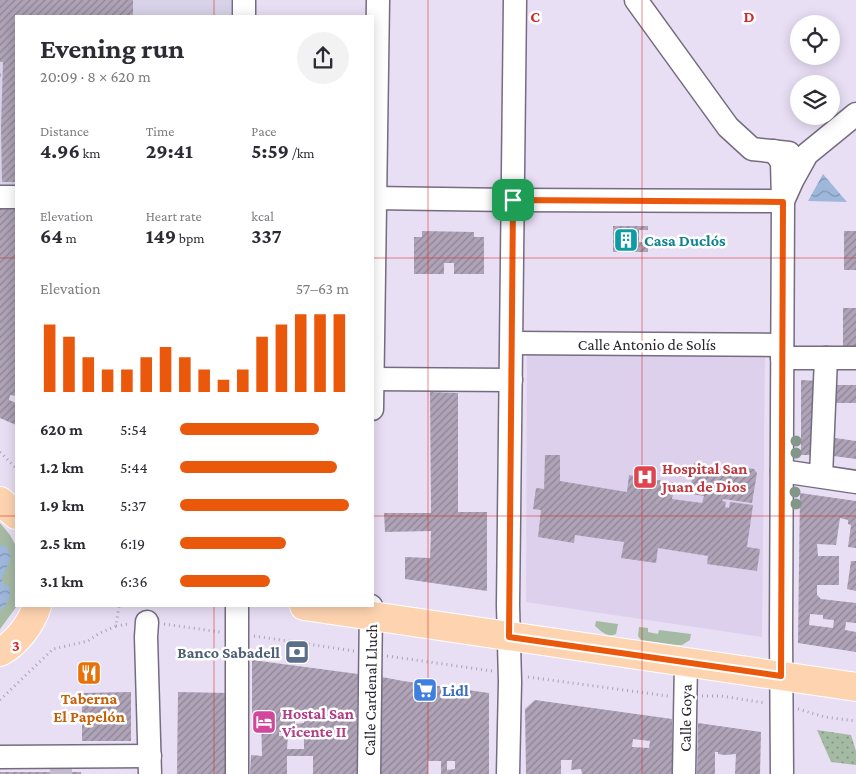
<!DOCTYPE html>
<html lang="en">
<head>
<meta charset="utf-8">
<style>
  :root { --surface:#fff; --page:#f2f2f3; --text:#2b2b33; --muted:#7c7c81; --accent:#ea580c }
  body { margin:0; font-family:"Crimson Pro",serif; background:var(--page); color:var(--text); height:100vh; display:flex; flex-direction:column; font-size:19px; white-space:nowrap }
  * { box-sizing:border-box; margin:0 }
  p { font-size:16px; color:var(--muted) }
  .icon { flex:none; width:28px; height:28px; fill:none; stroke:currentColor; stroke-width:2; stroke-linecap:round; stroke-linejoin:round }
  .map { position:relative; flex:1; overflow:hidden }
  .panel { position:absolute; left:15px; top:15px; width:359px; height:592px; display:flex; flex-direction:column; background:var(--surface); border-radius:0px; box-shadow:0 2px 12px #0003 }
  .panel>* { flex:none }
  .buttons { position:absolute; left:790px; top:15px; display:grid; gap:10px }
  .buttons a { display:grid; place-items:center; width:50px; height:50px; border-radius:50%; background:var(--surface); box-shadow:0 2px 12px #0003; font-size:25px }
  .pin { position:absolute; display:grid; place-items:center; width:42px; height:42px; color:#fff; margin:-21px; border-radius:10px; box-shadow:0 2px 8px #0006 }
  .round { display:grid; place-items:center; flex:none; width:52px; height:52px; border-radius:26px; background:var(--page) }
  .headline { display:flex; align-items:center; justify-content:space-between; height:85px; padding:0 25px }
  h1 { font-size:28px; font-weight:700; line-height:38px }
  .figures { display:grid; grid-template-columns:repeat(3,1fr); gap:8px; height:85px; padding:5px 25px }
  .figures div { display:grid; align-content:center }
  .figures b { font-size:21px; font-weight:700 }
  .figures small { font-size:14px; font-weight:400 }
  .figures p { font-size:14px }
  .chart { height:140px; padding:10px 25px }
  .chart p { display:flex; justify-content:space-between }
  .chart svg { width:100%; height:90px; margin-top:5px; stroke:var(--accent); stroke-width:6 }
  ul { padding:0 25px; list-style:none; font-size:16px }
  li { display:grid; grid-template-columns:80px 60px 1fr; align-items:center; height:38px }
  li i { height:12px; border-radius:6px; background:var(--accent) }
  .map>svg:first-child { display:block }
  .education { fill:#d7d2e8 }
  .built { fill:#ddd0ec }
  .grass { fill:#a4baa3 }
  .park { fill:url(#park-dots) }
  .water { fill:url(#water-waves) }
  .building { fill:url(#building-hatch); fill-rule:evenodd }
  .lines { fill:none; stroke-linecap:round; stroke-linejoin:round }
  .minor-tunnel { stroke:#c2bacd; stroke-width:22; stroke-dasharray:22 11; stroke-linecap:butt }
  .minor-casing { stroke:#756c80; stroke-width:25 }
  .major-casing { stroke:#fff; stroke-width:30 }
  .path { stroke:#aaa2b4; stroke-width:3; stroke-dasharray:1 4; stroke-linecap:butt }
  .minor { stroke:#fff; stroke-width:22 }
  .major { stroke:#fed4b0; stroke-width:28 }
  .tree { fill:#829788 }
  .route-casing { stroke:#fff; stroke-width:10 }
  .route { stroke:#ea580c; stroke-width:6 }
  .grid { fill:none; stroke:#d62828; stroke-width:1; stroke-opacity:0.55 }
  .labels { text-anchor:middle; stroke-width:5; stroke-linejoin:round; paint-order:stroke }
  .culture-label { font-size:16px; font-weight:bold; fill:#0d838f; stroke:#fff; text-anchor:start }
  .street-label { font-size:16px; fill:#28252d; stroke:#fff }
  .health-label { font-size:16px; font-weight:bold; fill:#be3a42; stroke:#fff; text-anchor:start }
  .service-label { font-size:16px; font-weight:bold; fill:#4e5e75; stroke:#fff; text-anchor:end }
  .shop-label { font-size:16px; font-weight:bold; fill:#366cbe; stroke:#fff; text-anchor:start }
  .food-label { font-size:16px; font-weight:bold; fill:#c56008; stroke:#fff }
  .hotel-label { font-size:16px; font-weight:bold; fill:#b23c85; stroke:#fff; text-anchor:start }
  .grid-label { font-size:16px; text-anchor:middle; font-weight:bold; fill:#d62828; stroke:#fff; stroke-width:5; stroke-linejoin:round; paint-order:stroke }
</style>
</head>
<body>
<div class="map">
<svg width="856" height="774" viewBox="0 0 856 774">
  <defs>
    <pattern id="park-dots" width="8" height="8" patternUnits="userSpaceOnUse" patternTransform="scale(1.25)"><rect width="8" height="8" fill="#a4baa3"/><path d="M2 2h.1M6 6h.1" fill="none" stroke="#869785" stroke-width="1.8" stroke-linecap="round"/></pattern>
    <pattern id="water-waves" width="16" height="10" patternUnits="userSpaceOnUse" patternTransform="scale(1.25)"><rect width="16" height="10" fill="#9eb7db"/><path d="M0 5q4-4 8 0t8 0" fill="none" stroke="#8195b2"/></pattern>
    <pattern id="building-hatch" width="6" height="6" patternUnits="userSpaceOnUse" patternTransform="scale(1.25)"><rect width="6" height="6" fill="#aea3b7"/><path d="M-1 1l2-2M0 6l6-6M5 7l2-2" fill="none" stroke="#8e8595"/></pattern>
  </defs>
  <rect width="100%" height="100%" fill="#e9dff5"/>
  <path class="education" d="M0 0H231V16H16V187L0 188Z"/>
  <path class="built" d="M527 350 765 351 762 637 526 602Z"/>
  <g class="grass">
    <path d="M0 523 10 535 16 546 17 606 0 629Z"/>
    <path d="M596 621 618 624 616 634C607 638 601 631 595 626Z"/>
    <path d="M639 627 648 628V632L658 634 659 630 691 634 690 640 682 645H677L641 640 638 636Z"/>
  </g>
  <path class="park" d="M817 730 851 735 856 751V765L831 762Z"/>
  <g class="water">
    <path d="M823 174 847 202 808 201Z"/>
    <path d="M4 545C18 556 5 567 2 580L5 585 9 586C12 596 8 605 0 611V546Z"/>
  </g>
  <g class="building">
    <path d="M0 0H133V16H16V182H2L1 128 3 62H0Z"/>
    <path d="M0 209H16V396L10 395 9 400 16 403V425L0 418Z"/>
    <path d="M613 226H648V230H639V242H648V252H613Z"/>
    <path d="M422 231 474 232V237H484V274H454V263H444V274H414V237H422Z"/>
    <rect x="844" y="231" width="12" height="39"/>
    <rect x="843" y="308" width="13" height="39"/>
    <path d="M801 380 819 381 818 455H801Z"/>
    <path d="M832 385H856V403H833Z"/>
    <path d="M430 392 458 393V512H487V591L405 579V557L430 558 431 531 385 532 384 513H431Z"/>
    <path d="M828 437 856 441V459L826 455Z"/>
    <path d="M545 455H560V481L627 492 629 475 675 483 672 499 702 503 704 496 690 494 694 463 741 471 742 467 754 469 757 473 752 503 723 499 722 501 726 502 725 507 729 508 730 502 753 505 747 547 760 549 757 571 707 564 708 556 658 548 656 563 621 558 624 542 575 535 574 543 538 537 541 510 533 509 536 488 544 489Z"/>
    <path d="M800 493 856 501V548L848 547 851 525 848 524V520L840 518 836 545 817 544 818 556H839V585H817V595L821 599 856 603V623L846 622 845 630 856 632V652L798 643ZM810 614 823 615V619L834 620 833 628 809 625Z"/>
    <path d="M851 561H856V591L847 589Z"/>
    <path d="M252 660 358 674 357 774H313V756H287V774H250L251 755 262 756 261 715 252 716ZM295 716H304V723L295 724ZM279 732H285V736H279ZM288 736H304V749H287Z"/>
    <path d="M382 677 403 681 489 693V774H441V761H428V774H380ZM447 761H455V769L447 770Z"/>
    <path d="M131 692V741H82V693Z"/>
    <path d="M178 692 227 693 226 774H177Z"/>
    <path d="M535 700 672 719V774H582L581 769 571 770 572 760H561V774H526L525 709ZM633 739 650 741 649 748 632 747Z"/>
    <path d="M698 723 761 732 760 774H735L736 754 725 755 718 754V752H715V774H697Z"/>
    <rect x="0" y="772" width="81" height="2"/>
  </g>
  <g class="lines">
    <path class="minor-tunnel" d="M61 757V774"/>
    <defs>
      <g id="minor">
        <path d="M636 0 728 127 752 149 789 153"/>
        <path d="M244 16V0"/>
        <path d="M0 197H16"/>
        <path d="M372 198 513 200 783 201 782 162 774 151"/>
        <path d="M512 343 782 345"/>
        <path d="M782 358H856"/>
        <path d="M372 379 511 380"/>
        <path d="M372 409 378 0"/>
        <path d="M782 471 856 482"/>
        <path d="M821 476 826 358"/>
        <path d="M147 622 146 637 150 774"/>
        <path d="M0 757 150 756"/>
        <path d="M237 774V606"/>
        <path d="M369 774 371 606"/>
        <path d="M508 774 510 682 508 605 515 0"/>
        <path d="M684 774 686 662"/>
        <path d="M782 774 781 634 783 201 792 181 807 154 856 114"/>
      </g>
      <g id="major">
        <path d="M0 501 16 515"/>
        <path d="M304 606 856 687"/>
        <path d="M0 652C17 643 31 624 37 606"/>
      </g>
    </defs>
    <use href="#minor" class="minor-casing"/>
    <use href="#major" class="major-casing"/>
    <g class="path">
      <path d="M0 75H2"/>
      <path d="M0 452 16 468"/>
      <path d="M164 624 220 632"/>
      <path d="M116 626 129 624"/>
      <path d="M254 636 354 651"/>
      <path d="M387 656 492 671"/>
      <path d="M528 677 668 696"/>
      <path d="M702 696H722L765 703"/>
      <path d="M0 700 53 649 88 641 98 634 116 626 119 606"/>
      <path d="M798 709 825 717 856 721"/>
    </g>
    <use href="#minor" class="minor"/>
    <use href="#major" class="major"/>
  </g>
  <g class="tree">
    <circle cx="796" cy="441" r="5.5"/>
    <circle cx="796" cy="453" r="5.5"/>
    <circle cx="795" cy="492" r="5.5"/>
    <circle cx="796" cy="504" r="5.5"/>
  </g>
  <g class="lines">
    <defs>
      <path id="route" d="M513 200 783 202 781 676 509 637Z"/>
    </defs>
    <use href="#route" class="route-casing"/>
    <use href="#route" class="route"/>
  </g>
  <path class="grid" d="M214 0V16M428 0V774M642 0V774M0 258H16M372 258H856M0 516H16M372 516H856M214 606V774"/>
  <defs>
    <symbol id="building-square" viewBox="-11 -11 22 22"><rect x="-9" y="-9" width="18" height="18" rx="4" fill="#0f9aa8" stroke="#fff"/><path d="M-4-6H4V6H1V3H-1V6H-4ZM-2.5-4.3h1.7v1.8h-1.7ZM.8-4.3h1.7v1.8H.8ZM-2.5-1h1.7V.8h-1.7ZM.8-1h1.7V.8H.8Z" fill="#fff"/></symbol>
    <symbol id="hospital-square" viewBox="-11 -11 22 22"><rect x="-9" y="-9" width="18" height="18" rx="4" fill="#e0444e" stroke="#fff"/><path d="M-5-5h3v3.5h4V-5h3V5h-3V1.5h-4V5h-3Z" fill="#fff"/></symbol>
    <symbol id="bank-square" viewBox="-11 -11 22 22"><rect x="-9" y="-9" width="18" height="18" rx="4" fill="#5c6f8a" stroke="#fff"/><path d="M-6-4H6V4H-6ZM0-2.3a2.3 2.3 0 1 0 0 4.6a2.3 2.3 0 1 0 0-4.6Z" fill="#fff"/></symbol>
    <symbol id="restaurant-square" viewBox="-11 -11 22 22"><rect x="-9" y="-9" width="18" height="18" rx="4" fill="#e8710a" stroke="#fff"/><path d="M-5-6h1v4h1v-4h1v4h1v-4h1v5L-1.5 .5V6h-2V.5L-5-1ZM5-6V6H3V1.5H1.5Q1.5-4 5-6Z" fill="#fff"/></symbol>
    <symbol id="supermarket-square" viewBox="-11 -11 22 22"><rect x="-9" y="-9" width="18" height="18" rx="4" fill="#3f7fe0" stroke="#fff"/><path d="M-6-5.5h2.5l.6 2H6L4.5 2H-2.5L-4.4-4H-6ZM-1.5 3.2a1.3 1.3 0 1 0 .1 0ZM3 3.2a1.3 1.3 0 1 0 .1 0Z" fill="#fff"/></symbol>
    <symbol id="hotel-square" viewBox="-11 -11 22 22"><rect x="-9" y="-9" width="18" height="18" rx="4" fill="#d1479c" stroke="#fff"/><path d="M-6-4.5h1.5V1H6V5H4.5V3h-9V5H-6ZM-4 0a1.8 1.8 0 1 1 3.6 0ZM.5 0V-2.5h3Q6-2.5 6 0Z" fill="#fff"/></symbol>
  </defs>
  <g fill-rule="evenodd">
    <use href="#building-square" x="612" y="226" width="28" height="28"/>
    <use href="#hospital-square" x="631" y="463" width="28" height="28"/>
    <use href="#bank-square" x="283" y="638" width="28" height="28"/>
    <use href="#restaurant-square" x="75" y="659" width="28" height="28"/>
    <use href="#supermarket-square" x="411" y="676" width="28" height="28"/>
    <use href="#hotel-square" x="250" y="708" width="28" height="28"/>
  </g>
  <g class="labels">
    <g class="culture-label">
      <text x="644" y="246">Casa Duclós</text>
    </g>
    <g class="street-label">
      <text x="647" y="350">Calle Antonio de Solís</text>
      <text transform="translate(370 690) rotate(-89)" y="6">Calle Cardenal Lluch</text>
      <text transform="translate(685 718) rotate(-89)" y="6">Calle Goya</text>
    </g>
    <g class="health-label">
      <text x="662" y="474">Hospital San<tspan x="662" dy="18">Juan de Dios</tspan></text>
    </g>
    <g class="service-label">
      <text x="280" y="658">Banco Sabadell</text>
    </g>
    <g class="shop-label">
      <text x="442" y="696">Lidl</text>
    </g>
    <g class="food-label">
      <text x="89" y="704">Taberna<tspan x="89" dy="18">El Papelón</tspan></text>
    </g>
    <g class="hotel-label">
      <text x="282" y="719">Hostal San<tspan x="282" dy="18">Vicente II</tspan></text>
    </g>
  </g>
  <g class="grid-label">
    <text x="535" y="22">C</text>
    <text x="749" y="22">D</text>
    <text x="16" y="651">3</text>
  </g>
</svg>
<div class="buttons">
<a><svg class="icon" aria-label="locate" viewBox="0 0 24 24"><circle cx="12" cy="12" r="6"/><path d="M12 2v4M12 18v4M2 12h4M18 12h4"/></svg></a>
<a><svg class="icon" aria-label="layers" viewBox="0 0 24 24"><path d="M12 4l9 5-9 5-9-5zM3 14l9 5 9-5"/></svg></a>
</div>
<div class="pin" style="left:513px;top:200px;background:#1e9e55"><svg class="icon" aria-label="arrive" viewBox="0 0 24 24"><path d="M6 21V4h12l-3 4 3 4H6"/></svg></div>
<section class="panel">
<div class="headline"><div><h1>Evening run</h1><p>20:09 · 8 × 620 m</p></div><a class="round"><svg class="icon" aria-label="share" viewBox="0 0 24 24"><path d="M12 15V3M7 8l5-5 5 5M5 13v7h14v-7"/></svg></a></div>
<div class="figures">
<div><p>Distance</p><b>4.96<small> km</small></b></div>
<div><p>Time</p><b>29:41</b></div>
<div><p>Pace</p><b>5:59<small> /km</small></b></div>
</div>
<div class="figures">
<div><p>Elevation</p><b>64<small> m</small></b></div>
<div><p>Heart rate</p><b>149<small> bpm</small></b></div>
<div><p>kcal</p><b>337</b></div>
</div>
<div class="chart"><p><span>Elevation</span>57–63 m</p>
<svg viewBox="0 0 160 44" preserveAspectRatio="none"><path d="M5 44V11M15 44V17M25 44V27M35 44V33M45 44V33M55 44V27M65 44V22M75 44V27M85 44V33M95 44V38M105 44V33M115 44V17M125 44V11M135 44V6M145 44V6M155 44V6"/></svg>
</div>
<ul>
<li><b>620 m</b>5:54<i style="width:82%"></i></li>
<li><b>1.2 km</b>5:44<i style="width:93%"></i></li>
<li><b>1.9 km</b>5:37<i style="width:100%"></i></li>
<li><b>2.5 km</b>6:19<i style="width:63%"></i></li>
<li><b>3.1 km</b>6:36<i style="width:53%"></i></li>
</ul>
</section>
</div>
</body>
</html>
